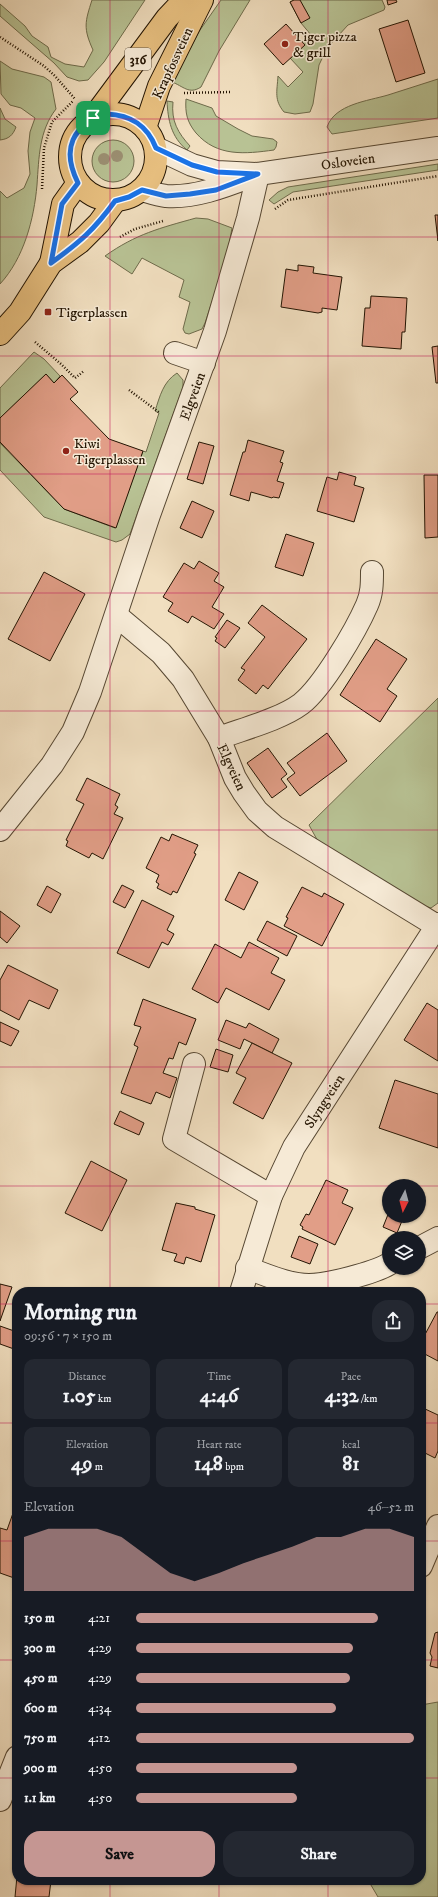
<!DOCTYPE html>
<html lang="en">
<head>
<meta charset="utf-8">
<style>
  :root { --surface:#171b24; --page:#242831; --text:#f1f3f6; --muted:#9ea1a6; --accent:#c59692 }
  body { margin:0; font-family:"IM FELL DW Pica",serif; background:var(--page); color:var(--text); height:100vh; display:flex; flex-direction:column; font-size:15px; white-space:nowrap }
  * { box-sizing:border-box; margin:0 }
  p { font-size:13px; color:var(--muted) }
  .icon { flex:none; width:22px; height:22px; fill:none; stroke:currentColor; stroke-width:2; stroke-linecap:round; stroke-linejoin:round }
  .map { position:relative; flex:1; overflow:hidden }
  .details { position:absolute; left:12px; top:1287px; width:414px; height:598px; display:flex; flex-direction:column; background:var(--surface); border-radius:16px; box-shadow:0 1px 3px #0004 }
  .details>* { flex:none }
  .needle { width:26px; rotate:186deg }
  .tools { position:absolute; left:382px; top:1179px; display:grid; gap:8px }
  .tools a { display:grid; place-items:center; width:44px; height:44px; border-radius:50%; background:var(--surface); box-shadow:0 1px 3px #0004; font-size:20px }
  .pin { position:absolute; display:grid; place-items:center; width:34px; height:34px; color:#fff; margin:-17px; border-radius:8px; box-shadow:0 2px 6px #0006 }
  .round { display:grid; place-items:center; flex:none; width:42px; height:42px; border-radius:16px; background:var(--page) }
  .overview { display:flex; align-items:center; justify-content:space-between; height:68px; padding:0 12px }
  h1 { font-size:22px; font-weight:700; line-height:30px }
  .metrics { display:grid; grid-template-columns:repeat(3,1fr); gap:6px; height:68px; padding:4px 12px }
  .metrics div { display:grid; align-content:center; border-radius:10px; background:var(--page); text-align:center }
  .metrics b { font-size:20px; font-weight:700 }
  .metrics small { font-size:11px; font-weight:400 }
  .metrics p { font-size:11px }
  .chart { height:112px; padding:8px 12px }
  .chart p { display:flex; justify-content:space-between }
  .chart svg { width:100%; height:72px; margin-top:4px; fill:var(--accent); opacity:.7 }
  .action { display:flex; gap:8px; margin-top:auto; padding:8px 12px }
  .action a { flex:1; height:46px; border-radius:16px; background:var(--accent); color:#111; font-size:16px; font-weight:700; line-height:46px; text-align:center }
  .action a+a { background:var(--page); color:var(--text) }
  ul { padding:0 12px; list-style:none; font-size:13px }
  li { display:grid; grid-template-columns:64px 48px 1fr; align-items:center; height:30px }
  li i { height:10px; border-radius:5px; background:var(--accent) }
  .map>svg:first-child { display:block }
  .green { fill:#b8c294; stroke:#6e6b4b }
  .building { fill:#e19e87; stroke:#231402 }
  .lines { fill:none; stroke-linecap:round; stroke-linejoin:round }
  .minor-casing { stroke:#564732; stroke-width:24 }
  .major-casing { stroke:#231402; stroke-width:24 }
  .path { stroke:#231402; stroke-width:2.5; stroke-dasharray:1 2; stroke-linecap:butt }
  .minor { stroke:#f6ead6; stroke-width:22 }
  .major { stroke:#e8c080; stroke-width:22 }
  .tree { fill:#9c9174 }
  .route-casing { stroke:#fff; stroke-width:8 }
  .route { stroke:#1a73e8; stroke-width:5 }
  .grid { fill:none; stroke:#c2185b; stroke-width:1; stroke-opacity:0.55 }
  .poi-dot { fill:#8f2418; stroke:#f6ead6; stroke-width:1.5 }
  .labels { text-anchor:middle; stroke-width:3; stroke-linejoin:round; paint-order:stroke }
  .shield { fill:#f6ead6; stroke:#625442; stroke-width:1 }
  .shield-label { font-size:13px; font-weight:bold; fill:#231402 }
  .poi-label { font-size:14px; fill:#231402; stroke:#f6ead6; text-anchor:start }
  .street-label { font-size:14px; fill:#231402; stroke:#f6ead6 }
</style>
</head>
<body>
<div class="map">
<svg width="438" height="1897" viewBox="0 0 438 1897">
  <rect width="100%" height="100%" fill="#f1dfc0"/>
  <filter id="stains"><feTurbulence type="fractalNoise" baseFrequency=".005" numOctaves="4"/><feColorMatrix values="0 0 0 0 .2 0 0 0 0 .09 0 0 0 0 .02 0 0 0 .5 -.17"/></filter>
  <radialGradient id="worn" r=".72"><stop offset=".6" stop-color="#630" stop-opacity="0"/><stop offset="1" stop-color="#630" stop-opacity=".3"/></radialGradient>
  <g class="green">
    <path d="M92 0H145L104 62 88 80 79 81 67 77 54 63 0 16V4L25 26 32 36 48 47 51 57 65 64 84 67 93 50C83 28 85 22 92 0Z"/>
    <path d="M221 0H250L219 51 201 87C189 95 183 86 172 82L200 30Z"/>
    <path d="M294 0H382L385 7 384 10 348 25 327 48 319 65 313 104 310 112 295 114 284 112C274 100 277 92 278 76L288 87 303 72 290 58 302 42 311 35 301 23 290 2Z"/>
    <path d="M0 61 12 69 44 77 51 82 56 109C39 131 39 157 37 185 34 219 24 258 0 284V191L7 198 24 188 30 174 28 151 30 132 35 118 21 108 10 105 1 94Z"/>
    <path d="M438 79V118L332 134 327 127C335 104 368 101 388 95 405 90 421 84 438 79Z"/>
    <path d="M186 99 212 108 216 116 238 129 252 136 273 139 277 142 276 147 274 150C245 154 217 157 196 133 187 122 185 113 186 99Z"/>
    <path d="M167 101 173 102C171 121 178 133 190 146L187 150C171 137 168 120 167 101Z"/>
    <path d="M0 108 5 119 16 127C13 135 9 139 0 140Z"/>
    <circle cx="113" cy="161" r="21"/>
    <path d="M438 164V170L293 192 274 204 269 200 278 192 288 187Z"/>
    <path d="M196 218 208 219 232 228 227 256 205 323 202 329 189 334 185 333 183 329 190 302 179 297 184 280 142 258 132 274 105 256C136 234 160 228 196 218Z"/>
    <path d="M34 352 44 359 60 376 54 383 46 374 0 418V388Z"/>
    <path d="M177 373 183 380V387L130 534 122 540 116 542 44 517 0 470V443L64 509 115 528 143 451 146 452 159 413 155 411C160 396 163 382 177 373Z"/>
    <path d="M438 698V903L431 908 416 903 320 845 309 825Z"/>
    <path d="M438 1702V1897H378L368 1880H421V1705Z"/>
  </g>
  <g class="building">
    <path d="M294 0H300L310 18 301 23 290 2Z"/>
    <path d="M387 0H396L397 2 388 5Z"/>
    <path d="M408 20 425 73 396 82 379 29Z"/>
    <path d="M286 24 305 45 283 65 264 44Z"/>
    <path d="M435 215H438V241Z"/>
    <path d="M298 265 314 267 313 273 342 277 337 310 322 308V312L318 313 281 307 286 269 298 271Z"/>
    <path d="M371 296 407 298 405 332H402L401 349 362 346 365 308H370Z"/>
    <path d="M438 346V383H436L432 347Z"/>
    <path d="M46 374 54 383 62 375 78 392 70 399 109 439 143 451 116 528 64 509 0 442V418Z"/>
    <path d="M248 440 284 451 280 462 283 463 277 481 284 483 279 498 273 497 272 498 251 492 249 501 230 495 243 452H245Z"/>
    <path d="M199 442 214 446 203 484 187 479Z"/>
    <path d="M339 472 356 477 354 485 364 488 354 522 317 511 327 477 337 480Z"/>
    <path d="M424 475H438V537L425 538Z"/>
    <path d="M192 501 214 511 202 538 180 528Z"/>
    <path d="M286 534 314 543 303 576 275 567Z"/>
    <path d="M199 561 219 573 214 581 224 587 212 607 224 614 214 629 192 616 188 623 168 611 173 603 163 597 184 563 194 569Z"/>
    <path d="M44 572 85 594 50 661 8 639Z"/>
    <path d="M262 605 307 639 268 689 263 685 256 694 238 680 245 670 241 668 265 637 248 623Z"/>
    <path d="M227 620 240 628 225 648 215 641 217 638 215 637Z"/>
    <path d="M376 639 407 659 387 689 397 696 380 722 340 695Z"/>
    <path d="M327 733 347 761 300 796 287 779 295 773 287 763Z"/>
    <path d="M268 748 287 774 281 779 287 787 272 798 247 763Z"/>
    <path d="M87 778 120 794 115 805 118 807 114 814 123 818 103 859 92 853 89 858 66 846 68 841 66 840 84 804 76 800Z"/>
    <path d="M172 834 198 845 194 853 196 854 177 893 173 891 171 895 157 888 159 884 156 882 159 875 146 868 161 837 169 841Z"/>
    <path d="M239 872 258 882 244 910 225 900Z"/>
    <path d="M122 885 134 891 125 908 113 902Z"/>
    <path d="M47 886 61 894 51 913 37 905Z"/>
    <path d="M302 887 322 897 324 893 344 904 322 946 284 926 288 918 286 917Z"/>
    <path d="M142 900 174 916 167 930 174 934 168 945 162 942 149 968 117 953Z"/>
    <path d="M0 911 20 926 7 943 0 937Z"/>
    <path d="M267 921 297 936 287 956 257 940Z"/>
    <path d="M249 942 279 958 271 973 285 980 269 1010 226 988 218 1003 192 989 215 944 241 958Z"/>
    <path d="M8 965 58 990 49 1009 29 1000 19 1020 0 1010V980Z"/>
    <path d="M143 999 196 1019 186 1045 179 1042 173 1059 169 1058 163 1073 177 1078 170 1098 156 1092 151 1104 121 1093 138 1047 134 1045 141 1027 134 1025Z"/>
    <path d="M427 1003 438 1010V1061L404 1040Z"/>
    <path d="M226 1020 246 1028 249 1023 279 1039 272 1053 244 1039 240 1049 218 1040Z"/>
    <path d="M0 1022 19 1031 11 1046 0 1041Z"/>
    <path d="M252 1043 292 1063 263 1119 233 1103 246 1078 236 1073Z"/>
    <path d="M216 1049 233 1055 228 1072 210 1067Z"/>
    <path d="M395 1080 438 1094V1148L379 1128Z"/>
    <path d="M120 1111 144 1123 139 1135 114 1124Z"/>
    <path d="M91 1161 127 1180 102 1231 65 1213Z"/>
    <path d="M326 1180 348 1190 342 1203 353 1208 335 1245 302 1229 303 1227 300 1225 306 1214 309 1215Z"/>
    <path d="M176 1203 195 1207V1209L215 1215 201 1262 186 1257 184 1264 174 1261 177 1254 162 1250Z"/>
    <path d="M389 1212V1216H404L397 1233 383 1227Z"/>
    <path d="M299 1236 318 1244 310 1264 291 1257Z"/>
    <path d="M0 1284 12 1287 0 1321Z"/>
    <path d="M437 1312H438V1361L421 1352V1342Z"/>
    <path d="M0 1326 17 1332V1340L14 1349 0 1344Z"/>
    <path d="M423 1408 438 1415V1451L435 1458 421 1451V1414Z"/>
    <path d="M17 1502V1579L0 1573V1528L7 1530Z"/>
    <path d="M438 1632V1668L430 1666 432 1657 430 1653 435 1633Z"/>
    <path d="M421 1671 425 1672 421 1682Z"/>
    <path d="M17 1876V1880H51L49 1897H15Z"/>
  </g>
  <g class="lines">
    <defs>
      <g id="minor">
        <path d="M156 148 192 165 217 172 258 174 438 148"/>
        <path d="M142 190C149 192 158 195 166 196 194 198 223 187 249 177"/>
        <path d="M175 353 204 363"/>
        <path d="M117 616 161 653 183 679 219 738 235 778 244 793 257 811 275 827 437 926"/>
        <path d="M219 738C243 729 281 719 301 704 323 687 356 630 367 605 372 594 372 583 372 572"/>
        <path d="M0 830 52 765 73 732 90 692 149 515 215 331 248 218 258 174"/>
        <path d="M194 1064 174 1139 271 1196"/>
        <path d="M419 1248 438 1238"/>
        <path d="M247 1268C267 1275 288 1285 309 1285 327 1285 374 1273 389 1264"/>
        <path d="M241 1292 271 1196 294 1147 438 924"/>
        <path d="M421 1566 438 1526"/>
        <path d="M0 1800 17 1757"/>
      </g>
      <g id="major">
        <circle cx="113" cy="157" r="43"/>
        <path d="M93 118 167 18 184 0"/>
        <path d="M145 128 159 86 202 0"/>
        <path d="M51 263 63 204 78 183"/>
        <path d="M0 334 20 312 51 263 80 242 99 223 115 201"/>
      </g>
    </defs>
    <use href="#minor" class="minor-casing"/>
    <use href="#major" class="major-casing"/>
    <g class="path">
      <path d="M0 37 44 66 55 76 75 99"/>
      <path d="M184 93 231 92"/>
      <path d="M42 189 44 148 52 122 73 101"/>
      <path d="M275 209 288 200 438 176"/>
      <path d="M120 237 135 229 163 221"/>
      <path d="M35 342 61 364 75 378 84 371"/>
      <path d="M129 390 160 413"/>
    </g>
    <use href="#minor" class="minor"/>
    <use href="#major" class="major"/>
  </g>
  <g class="tree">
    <circle cx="117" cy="156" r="6"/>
    <circle cx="104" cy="159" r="6"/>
  </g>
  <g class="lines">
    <defs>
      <path id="route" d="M107 114C131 115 147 125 156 148L192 165 217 172 258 174 216 190 190 194 166 196 142 190 129 197 115 201C94 230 80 242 51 263L62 204 78 183C61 149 72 125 107 114Z"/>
    </defs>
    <use href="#route" class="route-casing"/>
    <use href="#route" class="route"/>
  </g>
  <path class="grid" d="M110 0V1292M219 0V1292M328 0V1292M0 119H438M0 237H438M0 356H438M0 474H438M0 593H438M0 711H438M0 830H438M0 948H438M0 1067H438M0 1186H438M0 1304H17M421 1304H438M0 1423H17M421 1423H438M0 1541H17M421 1541H438M0 1660H17M421 1660H438M0 1778H17M421 1778H438M110 1880V1897M219 1880V1897M328 1880V1897"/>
  <g class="poi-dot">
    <circle cx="285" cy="44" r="4"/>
    <rect x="44" y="308" width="8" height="8" rx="2"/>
    <circle cx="66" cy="451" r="4"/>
  </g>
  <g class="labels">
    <rect class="shield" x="125" y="48" width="26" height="22" rx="3"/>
    <g class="shield-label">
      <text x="138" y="64">316</text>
    </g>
    <g class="poi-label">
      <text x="293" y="41">Tiger pizza<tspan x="293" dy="16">&amp; grill</tspan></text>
      <text x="56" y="317">Tigerplassen</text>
      <text x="74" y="448">Kiwi<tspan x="74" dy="16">Tigerplassen</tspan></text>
    </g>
    <g class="street-label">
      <text transform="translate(172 63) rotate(-65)" y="5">Krapfossveien</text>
      <text transform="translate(348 161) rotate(-8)" y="5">Osloveien</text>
      <text transform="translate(192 396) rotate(-70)" y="5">Elgveien</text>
      <text transform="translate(232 767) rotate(65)" y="5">Elgveien</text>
      <text transform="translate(324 1101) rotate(-57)" y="5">Slyngveien</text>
    </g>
  </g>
  <rect width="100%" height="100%" filter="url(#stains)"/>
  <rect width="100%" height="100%" fill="url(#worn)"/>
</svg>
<div class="tools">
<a><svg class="needle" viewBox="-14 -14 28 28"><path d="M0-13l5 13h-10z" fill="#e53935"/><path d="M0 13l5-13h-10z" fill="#9ea1a6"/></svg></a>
<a><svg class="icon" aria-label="layers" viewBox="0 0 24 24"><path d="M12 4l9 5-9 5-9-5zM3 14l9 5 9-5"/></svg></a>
</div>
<div class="pin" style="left:93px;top:118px;background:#1e9e55"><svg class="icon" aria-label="arrive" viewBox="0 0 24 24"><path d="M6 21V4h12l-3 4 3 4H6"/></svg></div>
<section class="details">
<div class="overview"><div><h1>Morning run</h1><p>09:56 · 7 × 150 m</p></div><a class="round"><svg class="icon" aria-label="share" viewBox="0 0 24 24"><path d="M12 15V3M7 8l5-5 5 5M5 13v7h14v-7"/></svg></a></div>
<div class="metrics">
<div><p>Distance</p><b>1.05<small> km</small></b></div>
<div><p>Time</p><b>4:46</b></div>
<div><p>Pace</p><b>4:32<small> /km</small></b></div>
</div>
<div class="metrics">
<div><p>Elevation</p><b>49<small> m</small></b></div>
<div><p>Heart rate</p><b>148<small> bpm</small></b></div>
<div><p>kcal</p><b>81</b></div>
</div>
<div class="chart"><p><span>Elevation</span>46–52 m</p>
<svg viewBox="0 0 160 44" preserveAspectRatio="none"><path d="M0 44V11L10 6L20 6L30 6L40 11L50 22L60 33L70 38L80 33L90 27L100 22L110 17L120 11L130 11L140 6L150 6L160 11V44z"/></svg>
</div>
<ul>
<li><b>150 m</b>4:21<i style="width:87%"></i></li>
<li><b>300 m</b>4:29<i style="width:78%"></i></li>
<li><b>450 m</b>4:29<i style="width:77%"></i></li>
<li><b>600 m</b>4:34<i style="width:72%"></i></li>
<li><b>750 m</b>4:12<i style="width:100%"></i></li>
<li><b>900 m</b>4:50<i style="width:58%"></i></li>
<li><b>1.1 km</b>4:50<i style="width:58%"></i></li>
</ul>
<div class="action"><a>Save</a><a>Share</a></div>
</section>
</div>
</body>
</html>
